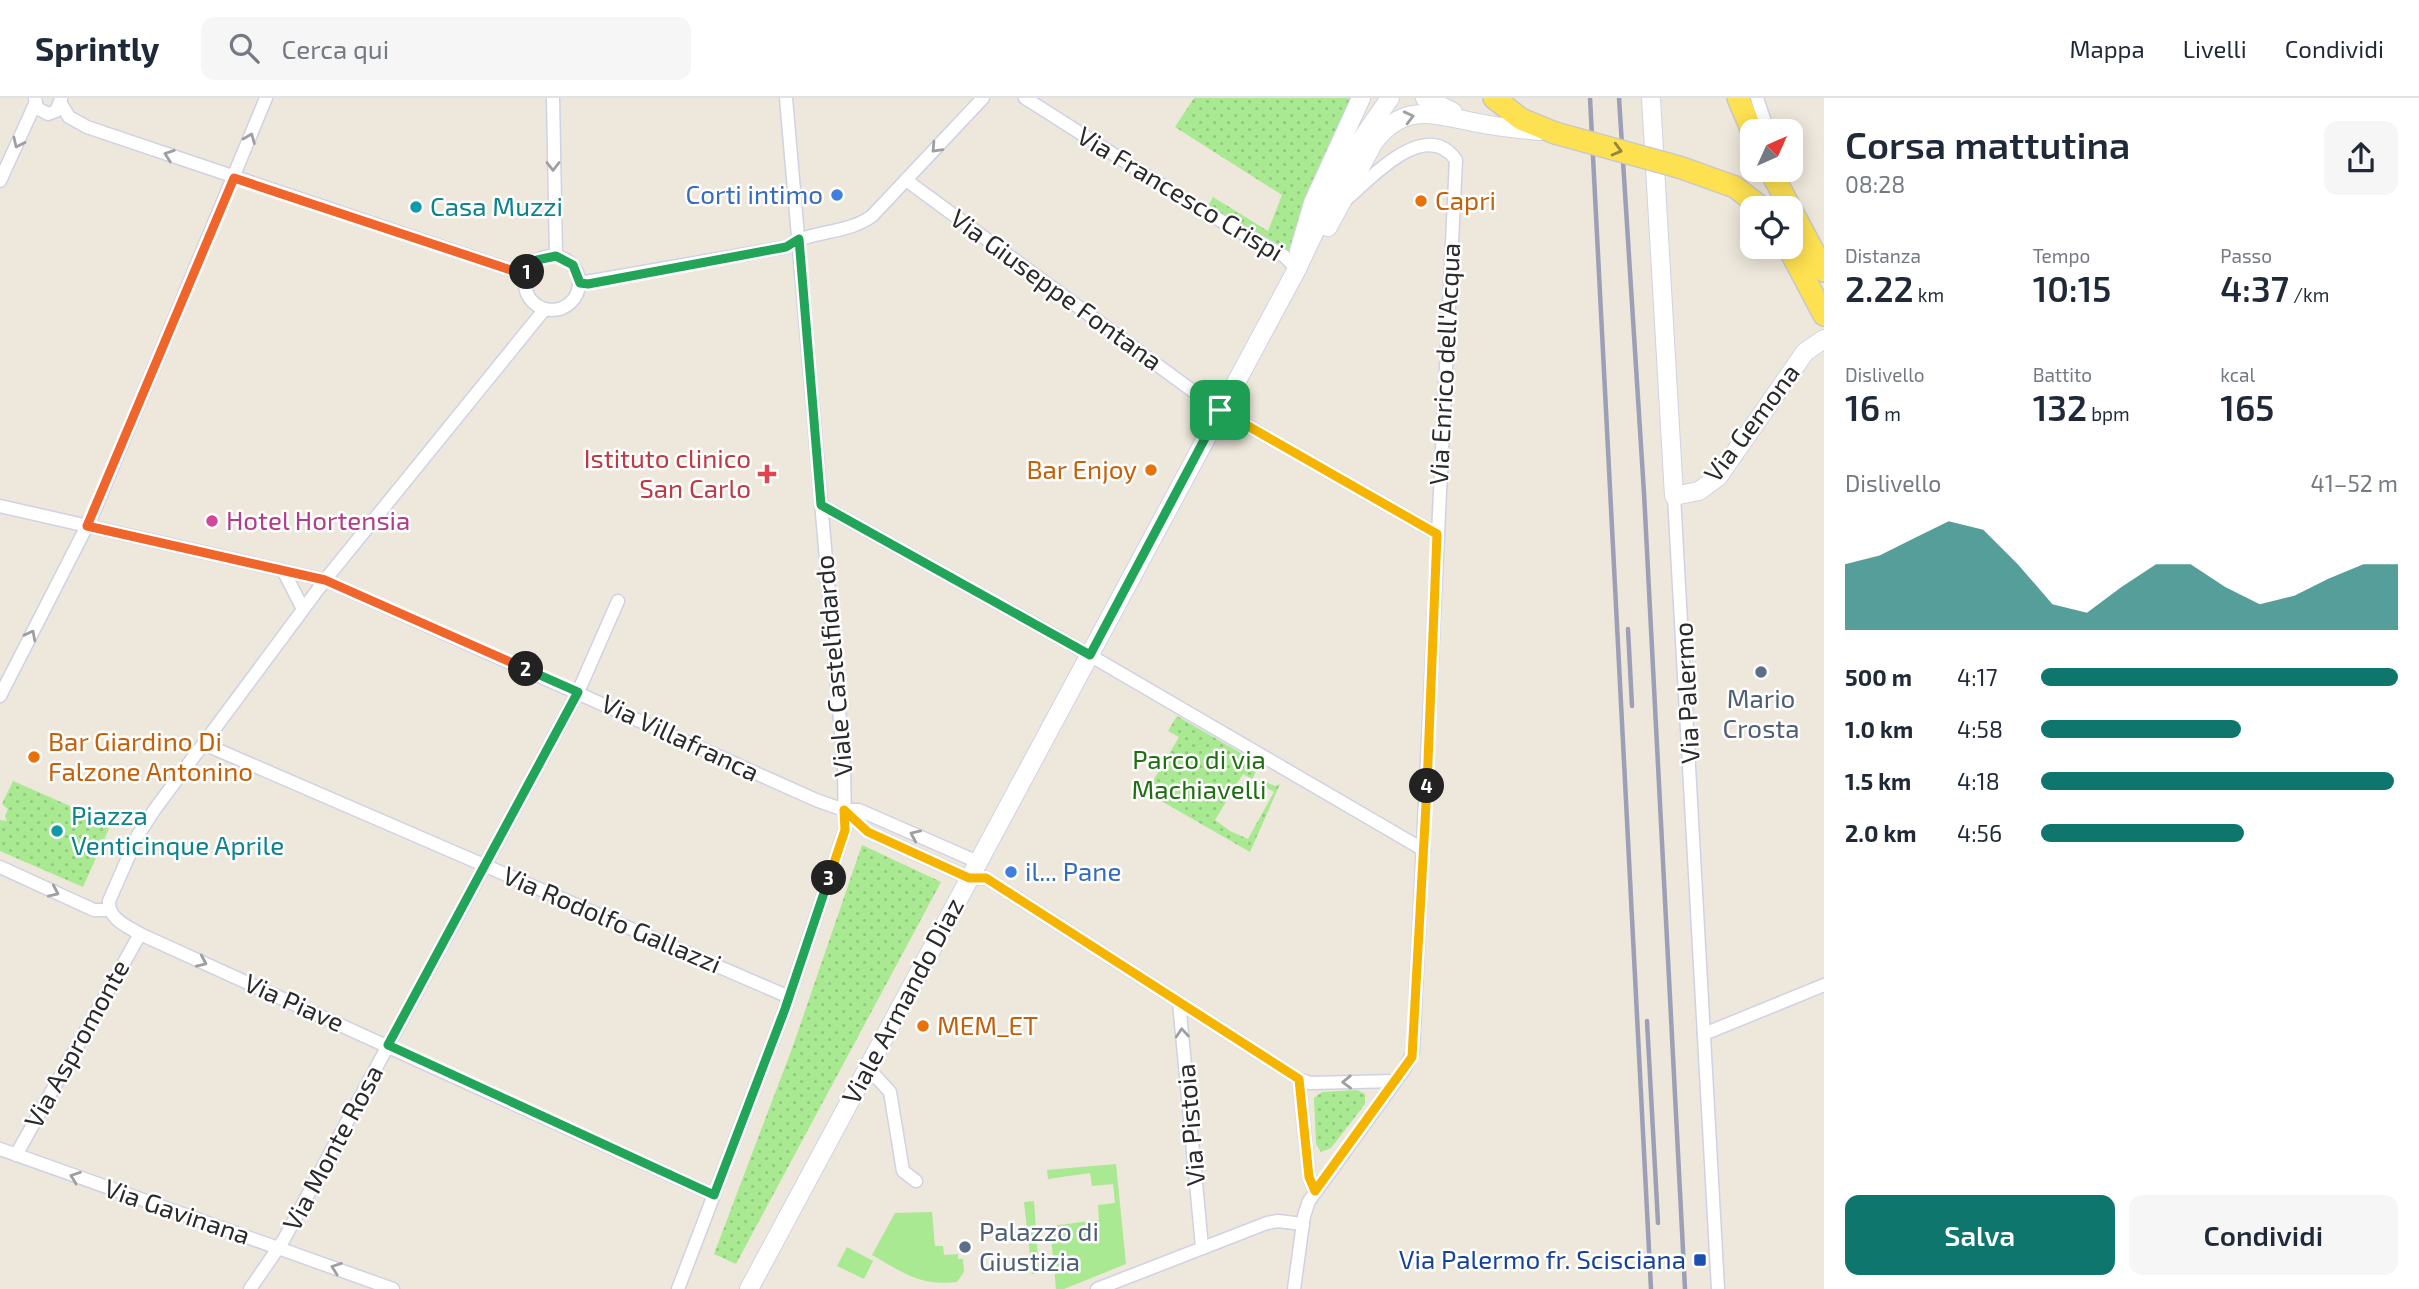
<!DOCTYPE html>
<html lang="it">
<head>
<meta charset="utf-8">
<style>
  :root { --surface:#fff; --page:#f6f6f7; --text:#1f2937; --muted:#747a83; --line:#e0e1e3; --accent:#0f766e }
  body { margin:0; font-family:"Exo 2",sans-serif; background:var(--page); color:var(--text); height:100vh; display:flex; flex-direction:column; font-size:26px; white-space:nowrap }
  * { box-sizing:border-box; margin:0 }
  p { font-size:23px; color:var(--muted) }
  .icon { flex:none; width:38px; height:38px; fill:none; stroke:currentColor; stroke-width:2; stroke-linecap:round; stroke-linejoin:round }
  .map { position:relative; flex:1; overflow:hidden }
  .details { display:flex; flex-direction:column; background:var(--surface); width:595px }
  .details>* { flex:none }
  .needle { width:46px; rotate:45deg }
  .controls { position:absolute; left:1740px; top:21px; display:grid; gap:14px }
  .controls a { display:grid; place-items:center; width:63px; height:63px; border-radius:14px; background:var(--surface); box-shadow:0 4px 18px #0003; font-size:35px }
  .pin { position:absolute; display:grid; place-items:center; width:60px; height:60px; color:#fff; margin:-30px; border-radius:14px; box-shadow:0 4px 10px #0006 }
  .km { position:absolute; width:35px; height:35px; margin:-18px; border-radius:50%; background:#222; color:#fff; font-size:19px; line-height:35px; text-align:center }
  .round { display:grid; place-items:center; flex:none; width:74px; height:74px; border-radius:14px; background:var(--page) }
  .summary { display:flex; align-items:center; justify-content:space-between; height:119px; padding:0 21px }
  h1 { font-size:38px; font-weight:600; line-height:52px }
  .stats { display:grid; grid-template-columns:repeat(3,1fr); gap:10px; height:119px; padding:7px 21px }
  .stats div { display:grid; align-content:center }
  .stats b { font-size:35px; font-weight:600 }
  .stats small { font-size:19px; font-weight:400 }
  .stats p { font-size:19px }
  .chart { height:196px; padding:14px 21px }
  .chart p { display:flex; justify-content:space-between }
  .chart svg { width:100%; height:126px; margin-top:7px; fill:var(--accent); opacity:.7 }
  .cta { display:flex; gap:14px; margin-top:auto; padding:14px 21px }
  .cta a { flex:1; height:80px; border-radius:14px; background:var(--accent); color:#fff; font-size:28px; font-weight:600; line-height:80px; text-align:center }
  .cta a+a { background:var(--page); color:var(--text) }
  ul { padding:0 21px; list-style:none; font-size:23px }
  li { display:grid; grid-template-columns:112px 84px 1fr; align-items:center; height:52px }
  li i { height:18px; border-radius:9px; background:var(--accent) }
  header { display:flex; align-items:center; gap:42px; box-sizing:border-box; height:98px; padding:0 35px; background:var(--surface); border-bottom:2px solid var(--line) }
  header strong { font-size:33px }
  nav { display:flex; gap:38px; margin-inline-start:auto; font-size:24px }
  .search { width:490px; height:63px; background:var(--page); display:flex; align-items:center; gap:18px; box-sizing:border-box; padding:0 24px; border-radius:14px; color:var(--muted); font-size:26px }
  main { display:flex; flex:1; min-height:0 }
  .map>svg:first-child { display:block }
  .grass { fill:url(#grass-dots) }
  .garden { fill:#a9e992 }
  .lines { fill:none; stroke-linecap:round; stroke-linejoin:round }
  .street-casing { stroke:#d0d2e4; stroke-width:15 }
  .secondary-casing { stroke:#d0d2e4; stroke-width:20 }
  .primary-casing { stroke:#c8c8c8; stroke-width:24 }
  .street { stroke:#fff; stroke-width:12 }
  .secondary { stroke:#fff; stroke-width:18 }
  .primary { stroke:#fde150; stroke-width:21 }
  .rail { stroke:#9d9fb6; stroke-width:4.5 }
  .primary-bridge-casing { stroke:#c8c8c8; stroke-width:24; stroke-linecap:butt }
  .primary-bridge { stroke:#fde150; stroke-width:21 }
  .oneway { stroke:#9f9f9f }
  .oneway2 { stroke:#94863d }
  .split-1-casing { stroke:#fff; stroke-width:14 }
  .split-2-casing { stroke:#fff; stroke-width:14 }
  .split-3-casing { stroke:#fff; stroke-width:14 }
  .split-4-casing { stroke:#fff; stroke-width:14 }
  .split-5-casing { stroke:#fff; stroke-width:14 }
  .split-1 { stroke:#22a559; stroke-width:9 }
  .split-2 { stroke:#f0652b; stroke-width:9 }
  .split-3 { stroke:#22a559; stroke-width:9 }
  .split-4 { stroke:#f5b400; stroke-width:9 }
  .split-5 { stroke:#f5b400; stroke-width:9 }
  .shop-dot { fill:#3f7fe0; stroke:#fff; stroke-width:2.5 }
  .food-dot { fill:#e8710a; stroke:#fff; stroke-width:2.5 }
  .culture-dot { fill:#0f9aa8; stroke:#fff; stroke-width:2.5 }
  .health-dot { fill:#e0444e; stroke:#fff; stroke-width:2.5 }
  .hotel-dot { fill:#d1479c; stroke:#fff; stroke-width:2.5 }
  .service-dot { fill:#5c6f8a; stroke:#fff; stroke-width:2.5 }
  .transit-dot { fill:#1a4fb4; stroke:#fff; stroke-width:2.5 }
  .labels { text-anchor:middle; stroke-width:5; stroke-linejoin:round; paint-order:stroke }
  .street-label { font-size:26px; fill:#2a2a2a; stroke:#fff }
  .shop-label { font-size:26px; fill:#366cbe; stroke:#fff; text-anchor:end }
  .food-label { font-size:26px; fill:#c56008; stroke:#fff; text-anchor:start }
  .culture-label { font-size:26px; fill:#0d838f; stroke:#fff; text-anchor:start }
  .health-label { font-size:26px; fill:#be3a42; stroke:#fff; text-anchor:end }
  .hotel-label { font-size:26px; fill:#b23c85; stroke:#fff; text-anchor:start }
  .service-label { font-size:26px; fill:#4e5e75; stroke:#fff }
  .park-label { font-size:26px; fill:#206e13; stroke:#fff }
  .transit-label { font-size:26px; fill:#164399; stroke:#fff; text-anchor:end }
</style>
</head>
<body>
<header>
<strong>Sprintly</strong>
<div class="search"><svg class="icon" aria-label="search" viewBox="0 0 24 24"><circle cx="10" cy="10" r="6"/><path d="M15 15l6 6"/></svg>Cerca qui</div>
<nav><a>Mappa</a><a>Livelli</a><a>Condividi</a></nav>
</header>
<main>
<div class="map">
<svg width="1824" height="1191" viewBox="0 0 1824 1191">
  <defs>
    <pattern id="grass-dots" width="8" height="8" patternUnits="userSpaceOnUse" patternTransform="scale(1.75)"><rect width="8" height="8" fill="#a9e992"/><path d="M2 2h.1M6 6h.1" fill="none" stroke="#92c87e" stroke-width="1.8" stroke-linecap="round"/></pattern>
  </defs>
  <rect width="100%" height="100%" fill="#eee7db"/>
  <g class="grass">
    <path d="M1194 0H1355L1297 125 1289 154 1208 108 1213 99 1268 133 1282 97 1175 29Z"/>
    <path d="M1177 618 1260 666 1252 681 1243 676 1215 722 1230 733 1248 741 1274 694 1264 688 1266 684 1275 688 1280 686 1250 754 1137 689 1139 685 1149 690 1179 639 1168 633Z"/>
    <path d="M13 683 111 726 83 789 0 753V722L7 723 5 718 8 711 2 706Z"/>
    <path d="M862 747 941 784 736 1166 714 1156 793 948Z"/>
    <path d="M1357 992 1365 996V1006L1331 1050 1321 1054 1316 1046 1314 1000 1322 994Z"/>
  </g>
  <g class="garden">
    <path d="M1116 1066 1126 1166 1064 1191H1056L1050 1128 1099 1122 1098 1107 1115 1105 1113 1086 1092 1088 1090 1075 1048 1081 1047 1072Z"/>
    <path d="M1034 1103 1039 1175 1032 1176 1024 1104Z"/>
    <path d="M932 1114 935 1148H943L944 1157 958 1156V1161H963L964 1174 957 1184C919 1188 904 1175 872 1157L895 1115Z"/>
    <path d="M847 1149 873 1163 864 1181 837 1168Z"/>
  </g>
  <g class="lines">
    <defs>
      <g id="street">
        <path d="M35 0 37 10 48 16 56 13 61 1"/>
        <path d="M553 0 556 158"/>
        <path d="M1025 0 1198 110 1284 158 1297 171"/>
        <path d="M1757 0 1768 33"/>
        <path d="M61 6 69 19 87 29 526 177"/>
        <path d="M906 82 1205 302"/>
        <path d="M0 83 35 6"/>
        <circle cx="552" cy="185" r="27"/>
        <path d="M580 185 786 149C812 131 846 137 872 118L983 0"/>
        <path d="M544 212 325 482 155 711 138 737 109 803C108 821 127 828 140 836L714 1097"/>
        <path d="M1220 312 1437 436"/>
        <path d="M1674 398 1718 1191"/>
        <path d="M821 407 1067 544 1424 752"/>
        <path d="M0 408 325 482 816 702 844 712H859L978 764"/>
        <path d="M283 472 303 511"/>
        <path d="M0 598 93 416 266 0"/>
        <path d="M204 646 789 899"/>
        <path d="M844 712 868 734 969 780H986L1299 981 1310 985 1396 983"/>
        <path d="M0 769 94 812H109"/>
        <path d="M1179 904 1202 1149"/>
        <path d="M1704 936 1824 887"/>
        <path d="M868 970 890 994 903 1073 916 1083"/>
        <path d="M1299 981 1309 1079 1315 1093"/>
        <path d="M0 1051 393 1191"/>
        <path d="M16 1057 140 836"/>
        <path d="M250 1191 283 1143 578 594 618 503"/>
        <path d="M678 1191 785 911 845 732 844 669 786 0"/>
        <path d="M1097 1191 1267 1125 1278 1123 1303 1126"/>
        <path d="M1294 1191 1304 1118 1309 1103 1405 970 1413 954 1456 62C1426 19 1371 80 1348 100"/>
      </g>
      <g id="secondary">
        <path d="M1425 0 1453 14"/>
        <path d="M1651 0 1674 398 1699 393 1718 379 1805 254 1824 241"/>
        <path d="M1328 129 1374 44C1405 3 1435 17 1478 25 1498 29 1519 31 1539 33"/>
        <path d="M1299 153 1313 105 1361 0"/>
        <path d="M749 1191 1297 171 1350 58 1390 0"/>
      </g>
      <g id="primary">
        <path d="M1494 0 1521 21 1555 35"/>
        <path d="M1738 0 1752 33"/>
        <path d="M1679 69 1735 89 1762 110"/>
        <path d="M1770 72 1824 173"/>
        <path d="M1788 149 1824 217"/>
      </g>
    </defs>
    <use href="#street" class="street-casing"/>
    <use href="#secondary" class="secondary-casing"/>
    <use href="#primary" class="primary-casing"/>
    <use href="#street" class="street"/>
    <use href="#secondary" class="secondary"/>
    <use href="#primary" class="primary"/>
    <g class="rail">
      <path d="M1590 0 1651 1191"/>
      <path d="M1619 0 1644 395 1685 1191"/>
      <path d="M1628 531 1632 608"/>
      <path d="M1647 923 1658 1125"/>
    </g>
    <defs>
      <path id="primary-bridge" d="M1555 35 1679 69"/>
    </defs>
    <use href="#primary-bridge" class="primary-bridge-casing"/>
    <use href="#primary-bridge" class="primary-bridge"/>
  </g>
  <defs><path id="oneway-chevron" d="M-2-3.5L2.5 0L-2 3.5" fill="none" stroke-width="1.6" stroke-linecap="round" stroke-linejoin="round" transform="scale(1.75)"/></defs>
  <g class="oneway">
    <use href="#oneway-chevron" transform="translate(1409 19) rotate(-14)"/>
    <use href="#oneway-chevron" transform="translate(250 40) rotate(-68)"/>
    <use href="#oneway-chevron" transform="translate(18 45) rotate(115)"/>
    <use href="#oneway-chevron" transform="translate(936 50) rotate(133)"/>
    <use href="#oneway-chevron" transform="translate(169 57) rotate(-161)"/>
    <use href="#oneway-chevron" transform="translate(553 68) rotate(90)"/>
    <use href="#oneway-chevron" transform="translate(31 537) rotate(-63)"/>
    <use href="#oneway-chevron" transform="translate(915 737) rotate(-156)"/>
    <use href="#oneway-chevron" transform="translate(54 794) rotate(24)"/>
    <use href="#oneway-chevron" transform="translate(202 864) rotate(24)"/>
    <use href="#oneway-chevron" transform="translate(1182 935) rotate(-95)"/>
    <use href="#oneway-chevron" transform="translate(1347 984) rotate(179)"/>
    <use href="#oneway-chevron" transform="translate(75 1079) rotate(-160)"/>
    <use href="#oneway-chevron" transform="translate(336 1170) rotate(-160)"/>
  </g>
  <use class="oneway2" href="#oneway-chevron" transform="translate(1617 52) rotate(15)"/>
  <g class="lines">
    <defs>
      <path id="split-1" d="M527 174 537 162 556 158 573 167 580 185 588 186 786 149 799 141 821 407 1090 557 1220 312"/>
      <path id="split-2" d="M526 571 325 482 87 428 234 80 526 177 527 174"/>
      <path id="split-3" d="M526 571 578 594 388 947 714 1097 785 911 829 780"/>
      <path id="split-4" d="M829 780 845 732 844 712 868 734 969 780H986L1299 981 1309 1079 1315 1093 1412 959 1427 688"/>
      <path id="split-5" d="M1220 312 1437 436 1427 688"/>
    </defs>
    <use href="#split-1" class="split-1-casing"/>
    <use href="#split-2" class="split-2-casing"/>
    <use href="#split-3" class="split-3-casing"/>
    <use href="#split-4" class="split-4-casing"/>
    <use href="#split-5" class="split-5-casing"/>
    <use href="#split-1" class="split-1"/>
    <use href="#split-2" class="split-2"/>
    <use href="#split-3" class="split-3"/>
    <use href="#split-4" class="split-4"/>
    <use href="#split-5" class="split-5"/>
  </g>
  <g class="shop-dot">
    <circle cx="837" cy="97" r="7"/>
    <circle cx="1011" cy="774" r="7"/>
  </g>
  <g class="food-dot">
    <circle cx="1421" cy="103" r="7"/>
    <circle cx="1151" cy="372" r="7"/>
    <circle cx="34" cy="659" r="7"/>
    <circle cx="923" cy="928" r="7"/>
  </g>
  <g class="culture-dot">
    <circle cx="416" cy="109" r="7"/>
    <circle cx="57" cy="733" r="7"/>
  </g>
  <path class="health-dot" d="M763.5 365.5h7v7h7v7h-7v7h-7v-7h-7v-7h7z"/>
  <circle class="hotel-dot" cx="212" cy="423" r="7"/>
  <g class="service-dot">
    <circle cx="1761" cy="574" r="7"/>
    <circle cx="965" cy="1149" r="7"/>
  </g>
  <rect class="transit-dot" x="1693" y="1155" width="14" height="14" rx="3.5"/>
  <g class="labels">
    <g class="street-label">
      <text transform="translate(1180 96) rotate(31)" y="9">Via Francesco Crispi</text>
      <text transform="translate(1056 192) rotate(36)" y="9">Via Giuseppe Fontana</text>
      <text transform="translate(1445 266) rotate(-87)" y="9">Via Enrico dell'Acqua</text>
      <text transform="translate(1752 325) rotate(-53)" y="9">Via Gemona</text>
      <text transform="translate(834 568) rotate(-95)" y="9">Viale Castelfidardo</text>
      <text transform="translate(1687 595) rotate(-93)" y="9">Via Palermo</text>
      <text transform="translate(680 640) rotate(25)" y="9">Via Villafranca</text>
      <text transform="translate(612 822) rotate(23)" y="9">Via Rodolfo Gallazzi</text>
      <text transform="translate(903 903) rotate(-62)" y="9">Viale Armando Diaz</text>
      <text transform="translate(294 905) rotate(24)" y="9">Via Piave</text>
      <text transform="translate(77 946) rotate(-61)" y="9">Via Aspromonte</text>
      <text transform="translate(1191 1027) rotate(-95)" y="9">Via Pistoia</text>
      <text transform="translate(333 1050) rotate(-62)" y="9">Via Monte Rosa</text>
      <text transform="translate(177 1114) rotate(19)" y="9">Via Gavinana</text>
    </g>
    <g class="shop-label">
      <text x="823" y="106">Corti intimo</text>
      <text x="1025" y="783" text-anchor="start">il... Pane</text>
    </g>
    <g class="food-label">
      <text x="1435" y="112">Capri</text>
      <text x="1137" y="381" text-anchor="end">Bar Enjoy</text>
      <text x="48" y="653">Bar Giardino Di<tspan x="48" dy="30">Falzone Antonino</tspan></text>
      <text x="937" y="937">MEM_ET</text>
    </g>
    <g class="culture-label">
      <text x="430" y="118">Casa Muzzi</text>
      <text x="71" y="727">Piazza<tspan x="71" dy="30">Venticinque Aprile</tspan></text>
    </g>
    <g class="health-label">
      <text x="751" y="370">Istituto clinico<tspan x="751" dy="30">San Carlo</tspan></text>
    </g>
    <g class="hotel-label">
      <text x="226" y="432">Hotel Hortensia</text>
    </g>
    <g class="service-label">
      <text x="1761" y="610">Mario<tspan x="1761" dy="30">Crosta</tspan></text>
      <text x="979" y="1143" text-anchor="start">Palazzo di<tspan x="979" dy="30">Giustizia</tspan></text>
    </g>
    <g class="park-label">
      <text x="1199" y="671">Parco di via<tspan x="1199" dy="30">Machiavelli</tspan></text>
    </g>
    <g class="transit-label">
      <text x="1686" y="1171">Via Palermo fr. Scisciana</text>
    </g>
  </g>
</svg>
<div class="controls">
<a><svg class="needle" viewBox="-14 -14 28 28"><path d="M0-13l5 13h-10z" fill="#e53935"/><path d="M0 13l5-13h-10z" fill="#747a83"/></svg></a>
<a><svg class="icon" aria-label="locate" viewBox="0 0 24 24"><circle cx="12" cy="12" r="6"/><path d="M12 2v4M12 18v4M2 12h4M18 12h4"/></svg></a>
</div>
<div class="pin" style="left:1220px;top:312px;background:#1e9e55"><svg class="icon" aria-label="arrive" viewBox="0 0 24 24"><path d="M6 21V4h12l-3 4 3 4H6"/></svg></div>
<b class="km" style="left:527px;top:174px">1</b>
<b class="km" style="left:526px;top:571px">2</b>
<b class="km" style="left:829px;top:780px">3</b>
<b class="km" style="left:1427px;top:688px">4</b>
</div>
<section class="details">
<div class="summary"><div><h1>Corsa mattutina</h1><p>08:28</p></div><a class="round"><svg class="icon" aria-label="share" viewBox="0 0 24 24"><path d="M12 15V3M7 8l5-5 5 5M5 13v7h14v-7"/></svg></a></div>
<div class="stats">
<div><p>Distanza</p><b>2.22<small> km</small></b></div>
<div><p>Tempo</p><b>10:15</b></div>
<div><p>Passo</p><b>4:37<small> /km</small></b></div>
</div>
<div class="stats">
<div><p>Dislivello</p><b>16<small> m</small></b></div>
<div><p>Battito</p><b>132<small> bpm</small></b></div>
<div><p>kcal</p><b>165</b></div>
</div>
<div class="chart"><p><span>Dislivello</span>41–52 m</p>
<svg viewBox="0 0 160 44" preserveAspectRatio="none"><path d="M0 44V21L10 18L20 12L30 6L40 9L50 21L60 35L70 38L80 29L90 21L100 21L110 29L120 35L130 32L140 26L150 21L160 21V44z"/></svg>
</div>
<ul>
<li><b>500 m</b>4:17<i style="width:100%"></i></li>
<li><b>1.0 km</b>4:58<i style="width:56%"></i></li>
<li><b>1.5 km</b>4:18<i style="width:99%"></i></li>
<li><b>2.0 km</b>4:56<i style="width:57%"></i></li>
</ul>
<div class="cta"><a>Salva</a><a>Condividi</a></div>
</section>
</main>
</body>
</html>
